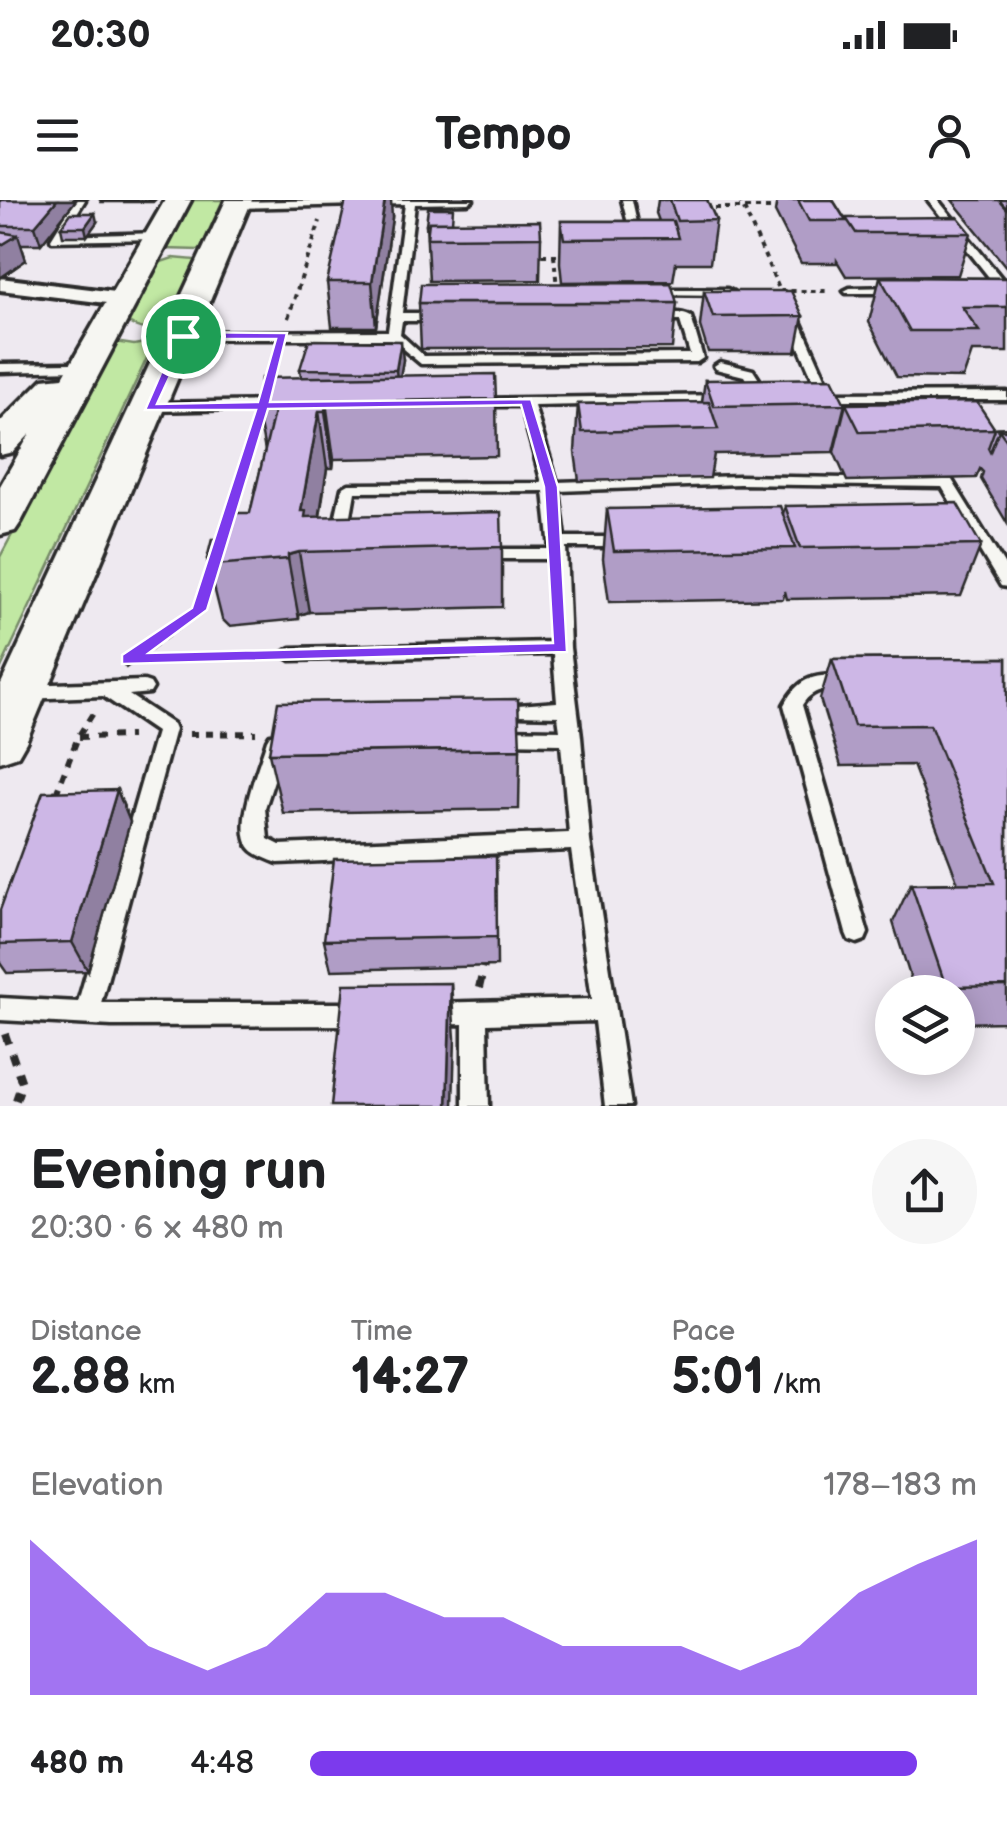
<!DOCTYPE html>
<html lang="en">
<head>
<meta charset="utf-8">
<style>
  :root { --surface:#fff; --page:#f6f6f6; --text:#202124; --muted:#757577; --accent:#7c3aed }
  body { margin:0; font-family:"Balsamiq Sans",sans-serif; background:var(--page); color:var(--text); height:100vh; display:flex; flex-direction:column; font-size:38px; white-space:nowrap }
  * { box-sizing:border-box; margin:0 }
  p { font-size:32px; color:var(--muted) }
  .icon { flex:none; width:55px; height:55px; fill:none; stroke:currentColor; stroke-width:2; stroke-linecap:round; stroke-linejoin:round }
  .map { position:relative; height:906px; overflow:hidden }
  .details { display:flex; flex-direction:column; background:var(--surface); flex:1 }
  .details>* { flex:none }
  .tools { position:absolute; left:875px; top:775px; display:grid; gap:20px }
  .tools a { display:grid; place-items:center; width:100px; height:100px; border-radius:50%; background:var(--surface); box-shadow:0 5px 25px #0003; font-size:50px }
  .pin { position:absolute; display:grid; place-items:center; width:85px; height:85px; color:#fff; margin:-42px; border:5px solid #fff; border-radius:50%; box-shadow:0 2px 10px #0007 }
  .round { display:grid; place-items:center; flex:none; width:105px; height:105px; border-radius:52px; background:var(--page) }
  .summary { display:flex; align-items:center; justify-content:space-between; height:170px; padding:0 30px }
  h1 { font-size:55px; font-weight:800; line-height:75px }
  .metrics { display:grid; grid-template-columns:repeat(3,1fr); gap:15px; height:170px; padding:10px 30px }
  .metrics div { display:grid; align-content:center }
  .metrics b { font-size:50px; font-weight:800 }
  .metrics small { font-size:28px; font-weight:400 }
  .metrics p { font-size:28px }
  .chart { height:280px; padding:20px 30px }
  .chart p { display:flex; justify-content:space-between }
  .chart svg { width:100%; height:180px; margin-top:10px; fill:var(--accent); opacity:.7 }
  ul { padding:0 30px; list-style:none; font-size:32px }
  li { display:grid; grid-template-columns:160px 120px 1fr; align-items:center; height:75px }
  li i { height:25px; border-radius:12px; background:var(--accent) }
  .status { display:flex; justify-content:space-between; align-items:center; height:70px; padding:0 50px; background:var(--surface); direction:ltr }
  .status svg { height:28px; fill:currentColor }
  header { display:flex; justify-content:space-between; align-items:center; height:130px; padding:0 30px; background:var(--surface); font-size:45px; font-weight:800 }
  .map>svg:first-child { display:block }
  .green { fill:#c1e8a3; stroke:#768a67; stroke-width:2.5 }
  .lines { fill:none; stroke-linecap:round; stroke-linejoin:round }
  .lane-casing { stroke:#2b2b2b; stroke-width:7 }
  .street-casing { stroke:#2b2b2b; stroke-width:8 }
  .secondary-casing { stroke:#2b2b2b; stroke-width:7 }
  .path-far3 { stroke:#2b2b2b; stroke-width:4; stroke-dasharray:5 5; stroke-linecap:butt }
  .path-far2 { stroke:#2b2b2b; stroke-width:5; stroke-dasharray:6 6; stroke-linecap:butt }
  .path-far1 { stroke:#2b2b2b; stroke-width:6; stroke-dasharray:8 8; stroke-linecap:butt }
  .path { stroke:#2b2b2b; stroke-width:8; stroke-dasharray:10 10; stroke-linecap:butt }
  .lane { fill:#f6f6f2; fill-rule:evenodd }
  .street { fill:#f6f6f2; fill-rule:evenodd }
  .secondary { fill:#f6f6f2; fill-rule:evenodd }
  .wall { fill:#b09dc6; stroke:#2b2b2b; stroke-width:2.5 }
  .shaded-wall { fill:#9080a1; stroke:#2b2b2b; stroke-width:2.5 }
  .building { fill:#cdb7e6; stroke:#2b2b2b; stroke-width:2.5 }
  .route { fill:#7c3aed; stroke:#fff; stroke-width:2.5; fill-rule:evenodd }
</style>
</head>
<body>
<div class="status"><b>20:30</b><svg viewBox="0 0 49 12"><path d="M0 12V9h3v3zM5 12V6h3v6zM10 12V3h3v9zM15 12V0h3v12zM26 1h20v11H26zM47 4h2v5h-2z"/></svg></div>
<header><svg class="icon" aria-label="menu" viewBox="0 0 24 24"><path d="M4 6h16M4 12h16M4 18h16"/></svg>Tempo<svg class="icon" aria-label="person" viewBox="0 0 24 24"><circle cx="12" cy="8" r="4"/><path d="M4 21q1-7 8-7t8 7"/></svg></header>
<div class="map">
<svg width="1007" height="906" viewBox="0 0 1007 906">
  <rect width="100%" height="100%" fill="#eee9f0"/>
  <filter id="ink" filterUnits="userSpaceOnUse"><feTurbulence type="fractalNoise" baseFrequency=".01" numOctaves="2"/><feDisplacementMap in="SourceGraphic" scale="20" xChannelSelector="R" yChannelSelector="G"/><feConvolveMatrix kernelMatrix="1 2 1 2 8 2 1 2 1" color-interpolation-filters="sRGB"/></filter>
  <g filter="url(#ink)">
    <g class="green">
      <path d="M190 0H223L200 50 165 49Z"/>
      <path d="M173 58 196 60 167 125C152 131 141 131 127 122L158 63Z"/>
      <path d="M155 141 0 470V357L115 142 134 145Z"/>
    </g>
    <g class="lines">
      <defs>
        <g id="lane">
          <path d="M75 0H85L63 36 158 33 163 36 158 39 52 41 51 39Z"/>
          <path d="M333 0H473L468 3 415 4 402 113H443L449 117 443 121H402L400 134 424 156 690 154 680 121H654L648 117C657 111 682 111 691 117L703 158 697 162 421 164 391 139H179L177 136 183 132 388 131 405 4 237 8 232 5 237 2Z"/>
          <path d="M622 0H632L642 45 633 43Z"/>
          <path d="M928 0H938L1007 85V92L1000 91Z"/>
          <path d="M850 88 897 87 903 90 897 93H846L844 91Z"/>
          <path d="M653 89H727L733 92 727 95 649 94V90Z"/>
          <path d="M790 109 796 112 832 193 1007 192V200H813V194L819 193 784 112Z"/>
          <path d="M720 162 753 170 771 198 769 201H759L744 176 716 169 714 166Z"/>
          <path d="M72 163 76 164V170L0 172V164Z"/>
          <path d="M727 195 734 199 732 202 534 206 557 282 739 276 952 280 1007 369V387L1001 386 942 287 739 284 559 291 565 337H628L636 342 628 347H566L570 448 581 537 590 641 631 906H605L595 821 487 824 489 906H463V824L430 825 422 822 418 814 422 806 430 803 592 799 571 650 278 663C270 660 255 655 250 648 233 626 260 564 267 540L270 535H284L287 540 265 608 268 639 280 645 569 633 561 544 498 543 491 541 489 536 491 531 498 529 560 530 558 516 518 515 516 510 518 505 557 502 553 454 291 460 282 454 291 448 552 442 550 359H481L473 354 481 349H550L544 291 355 292 347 338 339 343 331 338 342 288 349 284 542 283 521 206H468V200L473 199Z"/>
          <path d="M282 201 287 202V208L149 211 142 207 149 203Z"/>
          <path d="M847 475 853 476 856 481 853 486C832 491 815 484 802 505L868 733 865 740 857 743 849 740 846 733 784 505C800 475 816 475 847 475Z"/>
          <path d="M144 481 150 483 153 488 150 493 129 495 173 524 175 529 101 803H364L372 806 376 814 372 822 364 825 112 826 0 820V798L78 802 156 532 103 496 23 499 17 497 14 492 17 487 23 485Z"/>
        </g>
        <path id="street" d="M0 78 123 93 134 99 123 105 0 90Z"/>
        <g id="secondary">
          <path d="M165 0H191L21 322 15 331 0 335V286L30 234 13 252 0 255V222L43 179 63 177Z"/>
          <path d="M226 0H252L26 542 18 556 0 562V486Z"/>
        </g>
      </defs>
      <use href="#lane" class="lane-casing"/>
      <use href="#street" class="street-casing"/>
      <use href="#secondary" class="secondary-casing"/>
      <g class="path-far3">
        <path d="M740 0 780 91H829"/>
        <path d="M705 8H783"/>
        <path d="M532 55H565"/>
        <path d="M554 55 557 89"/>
        <path d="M288 118 320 21"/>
      </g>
      <g class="path-far2">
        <path d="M269 186 278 154"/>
        <path d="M220 343 259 222"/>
      </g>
      <g class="path-far1">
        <path d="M129 460 267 455"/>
        <path d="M124 467 199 411 212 369"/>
        <path d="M189 534 256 533"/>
        <path d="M79 537 131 536"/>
        <path d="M56 594 78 537 95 510"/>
      </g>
      <g class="path">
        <path d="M54 598 57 591"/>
        <path d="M479 788 484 766"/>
        <path d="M5 834 22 883 14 906"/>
      </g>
      <use href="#lane" class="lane"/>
      <use href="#street" class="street"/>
      <use href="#secondary" class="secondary"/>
    </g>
    <g class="wall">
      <path d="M0 0H76L41 44H21L26 60 0 78Z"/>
      <path d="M100 0H155L153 2H101Z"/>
      <path d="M658 0H707L716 20 710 63H676L673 81 562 82 560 63 561 21H659L656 13Z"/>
      <path d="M777 0H833L845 19 971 33 958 75 846 76 837 61V63H801L775 12Z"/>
      <path d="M952 0H1007V68Z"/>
      <path d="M392 18 376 127H332L327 82Z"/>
      <path d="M97 22 87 36H63L61 27Z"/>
      <path d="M453 22 541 37 540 80 429 81 426 24Z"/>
      <path d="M880 77 1007 78V152H972L963 178 897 177 869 122Z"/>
      <path d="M704 91 803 116 796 152H708L700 126Z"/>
      <path d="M419 103H677L672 148 421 149Z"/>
      <path d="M403 160 400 176 496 199 497 256 334 259 333 268H327L320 317 502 347V407L309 412 299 415V419L229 426 222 419 207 359 224 339 250 313 265 251 258 213 301 177 300 169Z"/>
      <path d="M705 180 845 204 833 252 714 254 710 278 579 281 575 252 578 204 702 202Z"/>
      <path d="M846 204 994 228 1007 227V323L981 279 983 272 980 269 976 278 847 281 834 252Z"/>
      <path d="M785 306 981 345 961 396 787 399 785 391 783 399 609 402 603 359 607 309 783 314Z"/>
      <path d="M1007 458V822L958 823V792H915L893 722 911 684 958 683 913 565 841 566 820 499 832 459Z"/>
      <path d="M520 549 519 609 283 613 269 553Z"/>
      <path d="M117 590 130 622 88 771 7 773 0 763V710Z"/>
      <path d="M496 656 497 766 331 770 324 740Z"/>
    </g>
    <g class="shaded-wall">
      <path d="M57 0H76L41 44 35 26Z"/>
      <path d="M385 0H391L392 18 376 127 372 82Z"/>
      <path d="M95 13 97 22 87 36 85 27Z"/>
      <path d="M18 35 26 60 0 78V46Z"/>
      <path d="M401 141 403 160 398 189 396 170Z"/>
      <path d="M326 202 334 259 333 268 325 211Z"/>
      <path d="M319 211 327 268 314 352 301 311Z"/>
      <path d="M299 352 309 412 299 415V419L288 359V355Z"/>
      <path d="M117 590 130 622 88 771 72 742Z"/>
      <path d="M451 783 455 838 453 906H447Z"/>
    </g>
    <g class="building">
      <path d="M0 0H57L35 26H0Z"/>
      <path d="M346 0H385L372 82H327Z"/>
      <path d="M670 0H707L716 20 677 21Z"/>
      <path d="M798 0H833L846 21H809Z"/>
      <path d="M999 0H1007V9Z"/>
      <path d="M428 8H453L452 22H429V24H426Z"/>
      <path d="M71 13H95L85 27H61Z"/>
      <path d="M958 17 971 33H856L846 18Z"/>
      <path d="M540 21 541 37 427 38 429 22Z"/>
      <path d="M561 21H673L678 38 564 39Z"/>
      <path d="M0 32 18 35 0 46Z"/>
      <path d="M880 77 1007 78V107H962L979 131H910Z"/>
      <path d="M671 83 677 103H419L421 84Z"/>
      <path d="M704 91H791L803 116 713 117Z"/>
      <path d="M309 140 401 141 396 170 300 169Z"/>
      <path d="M495 174 496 199 326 202 325 211H319L301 311H306L305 317 501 312 502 347 299 352 288 355V359L214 365 207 359 212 339H224L230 313H250L274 212 258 213 261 178Z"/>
      <path d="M832 178 845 204 714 206 705 180Z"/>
      <path d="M709 202 718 229 582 232 578 204Z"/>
      <path d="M977 202 995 229 860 232 846 204Z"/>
      <path d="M1007 227V230H999L990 252 988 248 995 229 994 228Z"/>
      <path d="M999 230H1007V241Z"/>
      <path d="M957 303 981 345 800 348 785 306Z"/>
      <path d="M780 306 795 348 614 351 607 309Z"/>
      <path d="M1007 458V786L946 787 911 684 994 683 930 525 854 526 832 459Z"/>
      <path d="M518 499 520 549 269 553 278 502Z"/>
      <path d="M117 590 72 742 0 744V710L43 592Z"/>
      <path d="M496 656 497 737 324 740 334 659Z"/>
      <path d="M451 783 447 906H331L344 784Z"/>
    </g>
  </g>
  <path class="route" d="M183 132 287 133 270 202 531 199 558 287 567 452 122 464V455L192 408 256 210H145L177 136ZM187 139H276L258 202 157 204ZM521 205 544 287 553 443 149 453 207 410 268 209Z"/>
</svg>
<div class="tools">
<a><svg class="icon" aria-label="layers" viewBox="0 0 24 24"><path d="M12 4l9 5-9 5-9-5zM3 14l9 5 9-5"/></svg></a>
</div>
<div class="pin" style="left:183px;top:136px;background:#1e9e55"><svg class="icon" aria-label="arrive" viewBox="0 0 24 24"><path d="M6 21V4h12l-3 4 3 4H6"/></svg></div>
</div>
<section class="details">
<div class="summary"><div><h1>Evening run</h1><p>20:30 · 6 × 480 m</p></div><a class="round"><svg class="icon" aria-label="share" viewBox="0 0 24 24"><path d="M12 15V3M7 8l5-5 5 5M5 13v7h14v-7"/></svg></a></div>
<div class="metrics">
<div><p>Distance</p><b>2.88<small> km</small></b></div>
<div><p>Time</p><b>14:27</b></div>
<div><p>Pace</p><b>5:01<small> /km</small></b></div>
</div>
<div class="chart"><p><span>Elevation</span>178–183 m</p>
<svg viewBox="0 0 160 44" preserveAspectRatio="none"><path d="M0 44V6L10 19L20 32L30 38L40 32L50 19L60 19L70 25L80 25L90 32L100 32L110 32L120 38L130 32L140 19L150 12L160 6V44z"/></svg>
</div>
<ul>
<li><b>480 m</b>4:48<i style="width:91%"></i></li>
</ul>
</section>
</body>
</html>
